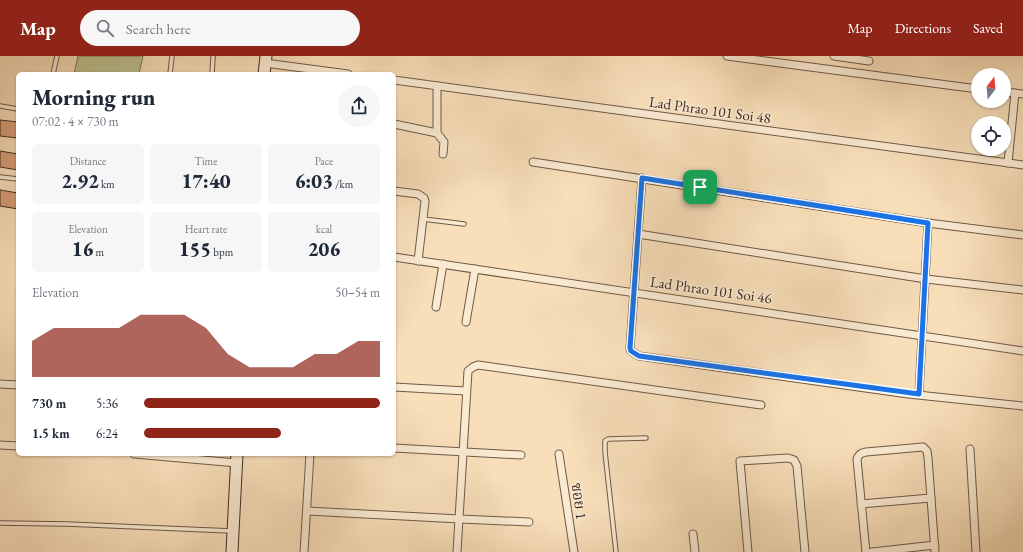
<!DOCTYPE html>
<html lang="en">
<head>
<meta charset="utf-8">
<style>
  :root { --surface:#fff; --page:#f6f6f7; --text:#1f2937; --muted:#747a83; --accent:#8f2418 }
  body { margin:0; font-family:"EB Garamond","Noto Serif Thai",serif; background:var(--page); color:var(--text); height:100vh; display:flex; flex-direction:column; font-size:15px; white-space:nowrap }
  * { box-sizing:border-box; margin:0 }
  p { font-size:13px; color:var(--muted) }
  .icon { flex:none; width:22px; height:22px; fill:none; stroke:currentColor; stroke-width:2; stroke-linecap:round; stroke-linejoin:round }
  .map { position:relative; flex:1; overflow:hidden }
  .side { position:absolute; left:16px; top:16px; width:380px; height:384px; display:flex; flex-direction:column; background:var(--surface); border-radius:6px; box-shadow:0 1px 3px #0004 }
  .side>* { flex:none }
  .needle { width:26px; rotate:16deg }
  .fabs { position:absolute; left:971px; top:12px; display:grid; gap:8px }
  .fabs a { display:grid; place-items:center; width:40px; height:40px; border-radius:50%; background:var(--surface); box-shadow:0 1px 3px #0004; font-size:20px }
  .pin { position:absolute; display:grid; place-items:center; width:34px; height:34px; color:#fff; margin:-17px; border-radius:8px; box-shadow:0 2px 6px #0006 }
  .round { display:grid; place-items:center; flex:none; width:42px; height:42px; border-radius:21px; background:var(--page) }
  .head { display:flex; align-items:center; justify-content:space-between; height:68px; padding:0 16px }
  h1 { font-size:22px; font-weight:800; line-height:30px }
  .figures { display:grid; grid-template-columns:repeat(3,1fr); gap:6px; height:68px; padding:4px 16px }
  .figures div { display:grid; align-content:center; border-radius:6px; background:var(--page); text-align:center }
  .figures b { font-size:20px; font-weight:800 }
  .figures small { font-size:11px; font-weight:400 }
  .figures p { font-size:11px }
  .chart { height:112px; padding:8px 16px }
  .chart p { display:flex; justify-content:space-between }
  .chart svg { width:100%; height:72px; margin-top:4px; fill:var(--accent); opacity:.7 }
  ul { padding:0 16px; list-style:none; font-size:13px }
  li { display:grid; grid-template-columns:64px 48px 1fr; align-items:center; height:30px }
  li i { height:10px; border-radius:5px; background:var(--accent) }
  header { display:flex; align-items:center; gap:24px; box-sizing:border-box; height:56px; padding:0 20px; background:var(--accent); color:#fff }
  header strong { font-size:19px }
  nav { display:flex; gap:22px; margin-inline-start:auto; font-size:14px }
  .search { width:280px; height:36px; background:var(--page); display:flex; align-items:center; gap:10px; box-sizing:border-box; padding:0 14px; border-radius:22px; color:var(--muted); font-size:15px }
  .map>svg:first-child { display:block }
  .green { fill:#bcc290; stroke:#7e7759 }
  .building { fill:#d99e79; stroke:#412c22 }
  .lines { fill:none; stroke-linecap:round; stroke-linejoin:round }
  .lane-casing { stroke:#6f5948; stroke-width:5.5 }
  .street-casing { stroke:#6f5948; stroke-width:9 }
  .secondary-casing { stroke:#412c22; stroke-width:13 }
  .lane { stroke:#faead2; stroke-width:3.5 }
  .street { stroke:#faead2; stroke-width:7 }
  .secondary { stroke:#faead2; stroke-width:11 }
  .route-casing { stroke:#fff; stroke-width:8 }
  .route { stroke:#1a73e8; stroke-width:5 }
  .labels { text-anchor:middle; stroke-width:3; stroke-linejoin:round; paint-order:stroke }
  .street-label { font-size:15px; fill:#412c22; stroke:#faead2 }
</style>
</head>
<body>
<header>
<strong>Map</strong>
<div class="search"><svg class="icon" aria-label="search" viewBox="0 0 24 24"><circle cx="10" cy="10" r="6"/><path d="M15 15l6 6"/></svg>Search here</div>
<nav><a>Map</a><a>Directions</a><a>Saved</a></nav>
</header>
<div class="map">
<svg width="1023" height="496" viewBox="0 0 1023 496">
  <rect width="100%" height="100%" fill="#f8dfba"/>
  <filter id="stains"><feTurbulence type="fractalNoise" baseFrequency=".005" numOctaves="4"/><feColorMatrix values="0 0 0 0 .2 0 0 0 0 .09 0 0 0 0 .02 0 0 0 .5 -.17"/></filter>
  <radialGradient id="worn" r=".72"><stop offset=".6" stop-color="#630" stop-opacity="0"/><stop offset="1" stop-color="#630" stop-opacity=".3"/></radialGradient>
  <path class="green" d="M78 0H143L139 18H74Z"/>
  <g class="building">
    <path d="M0 64 18 66V82L0 80Z"/>
    <path d="M0 95 18 98V114L0 111Z"/>
    <path d="M0 134 18 137V153L0 150Z"/>
  </g>
  <g class="lines">
    <defs>
      <g id="lane">
        <path d="M53 18 57 0"/>
        <path d="M170 18 172 0"/>
        <path d="M212 18 213 1"/>
        <path d="M0 50 18 53"/>
        <path d="M0 121 18 123"/>
        <path d="M423 163 464 168"/>
        <path d="M0 467 67 468 232 475"/>
        <path d="M616 496 605 396V385L608 383 646 382"/>
      </g>
      <g id="street">
        <path d="M727 0 978 33"/>
        <path d="M834 0 869 5"/>
        <path d="M265 7 348 18"/>
        <path d="M394 24 1023 109"/>
        <path d="M437 30V77L444 86 443 98"/>
        <path d="M1004 36 1023 38"/>
        <path d="M394 68 437 77"/>
        <path d="M533 106 928 167 1023 179"/>
        <path d="M1008 107 1015 37"/>
        <path d="M642 122 630 292 631 295 639 300 908 338 1023 350"/>
        <path d="M394 135 418 138 424 142 425 145 418 205"/>
        <path d="M638 178 926 223 1023 234"/>
        <path d="M394 201 1023 295"/>
        <path d="M436 251 443 208"/>
        <path d="M466 266 475 213"/>
        <path d="M0 328 18 329"/>
        <path d="M394 331 466 335"/>
        <path d="M919 338 928 167"/>
        <path d="M0 389 18 390"/>
        <path d="M394 392 521 399"/>
        <path d="M970 393 976 496"/>
        <path d="M134 398 237 407"/>
        <path d="M559 398 574 496"/>
        <path d="M861 448 931 442"/>
        <path d="M307 455 460 463 529 466"/>
        <path d="M693 478 695 496"/>
        <path d="M304 496 310 398"/>
        <path d="M457 496 468 315 473 311 478 309 761 349"/>
        <path d="M748 496 740 405 788 402 794 404 797 410 805 496"/>
        <path d="M866 496 857 403C859 398 861 397 866 396L923 391 927 395 928 402 935 496"/>
        <path d="M872 496 935 489"/>
      </g>
      <g id="secondary">
        <path d="M264 18 266 0"/>
        <path d="M232 496 237 398"/>
      </g>
    </defs>
    <use href="#lane" class="lane-casing"/>
    <use href="#street" class="street-casing"/>
    <use href="#secondary" class="secondary-casing"/>
    <use href="#lane" class="lane"/>
    <use href="#street" class="street"/>
    <use href="#secondary" class="secondary"/>
  </g>
  <g class="lines">
    <defs>
      <path id="route" d="M642 122 928 167 919 338 639 300 631 295 630 292Z"/>
    </defs>
    <use href="#route" class="route-casing"/>
    <use href="#route" class="route"/>
  </g>
  <g class="labels">
    <g class="street-label">
      <text transform="translate(710 54) rotate(8)" y="5">Lad Phrao 101 Soi 48</text>
      <text transform="translate(711 234) rotate(8)" y="5">Lad Phrao 101 Soi 46</text>
      <text transform="translate(579 445) rotate(82)" y="5">ซอย 1</text>
    </g>
  </g>
  <rect width="100%" height="100%" filter="url(#stains)"/>
  <rect width="100%" height="100%" fill="url(#worn)"/>
</svg>
<div class="fabs">
<a><svg class="needle" viewBox="-14 -14 28 28"><path d="M0-13l5 13h-10z" fill="#e53935"/><path d="M0 13l5-13h-10z" fill="#747a83"/></svg></a>
<a><svg class="icon" aria-label="locate" viewBox="0 0 24 24"><circle cx="12" cy="12" r="6"/><path d="M12 2v4M12 18v4M2 12h4M18 12h4"/></svg></a>
</div>
<div class="pin" style="left:700px;top:131px;background:#1e9e55"><svg class="icon" aria-label="arrive" viewBox="0 0 24 24"><path d="M6 21V4h12l-3 4 3 4H6"/></svg></div>
<section class="side">
<div class="head"><div><h1>Morning run</h1><p>07:02 · 4 × 730 m</p></div><a class="round"><svg class="icon" aria-label="share" viewBox="0 0 24 24"><path d="M12 15V3M7 8l5-5 5 5M5 13v7h14v-7"/></svg></a></div>
<div class="figures">
<div><p>Distance</p><b>2.92<small> km</small></b></div>
<div><p>Time</p><b>17:40</b></div>
<div><p>Pace</p><b>6:03<small> /km</small></b></div>
</div>
<div class="figures">
<div><p>Elevation</p><b>16<small> m</small></b></div>
<div><p>Heart rate</p><b>155<small> bpm</small></b></div>
<div><p>kcal</p><b>206</b></div>
</div>
<div class="chart"><p><span>Elevation</span>50–54 m</p>
<svg viewBox="0 0 160 44" preserveAspectRatio="none"><path d="M0 44V22L10 14L20 14L30 14L40 14L50 6L60 6L70 6L80 14L90 30L100 38L110 38L120 38L130 30L140 30L150 22L160 22V44z"/></svg>
</div>
<ul>
<li><b>730 m</b>5:36<i style="width:100%"></i></li>
<li><b>1.5 km</b>6:24<i style="width:58%"></i></li>
</ul>
</section>
</div>
</body>
</html>
